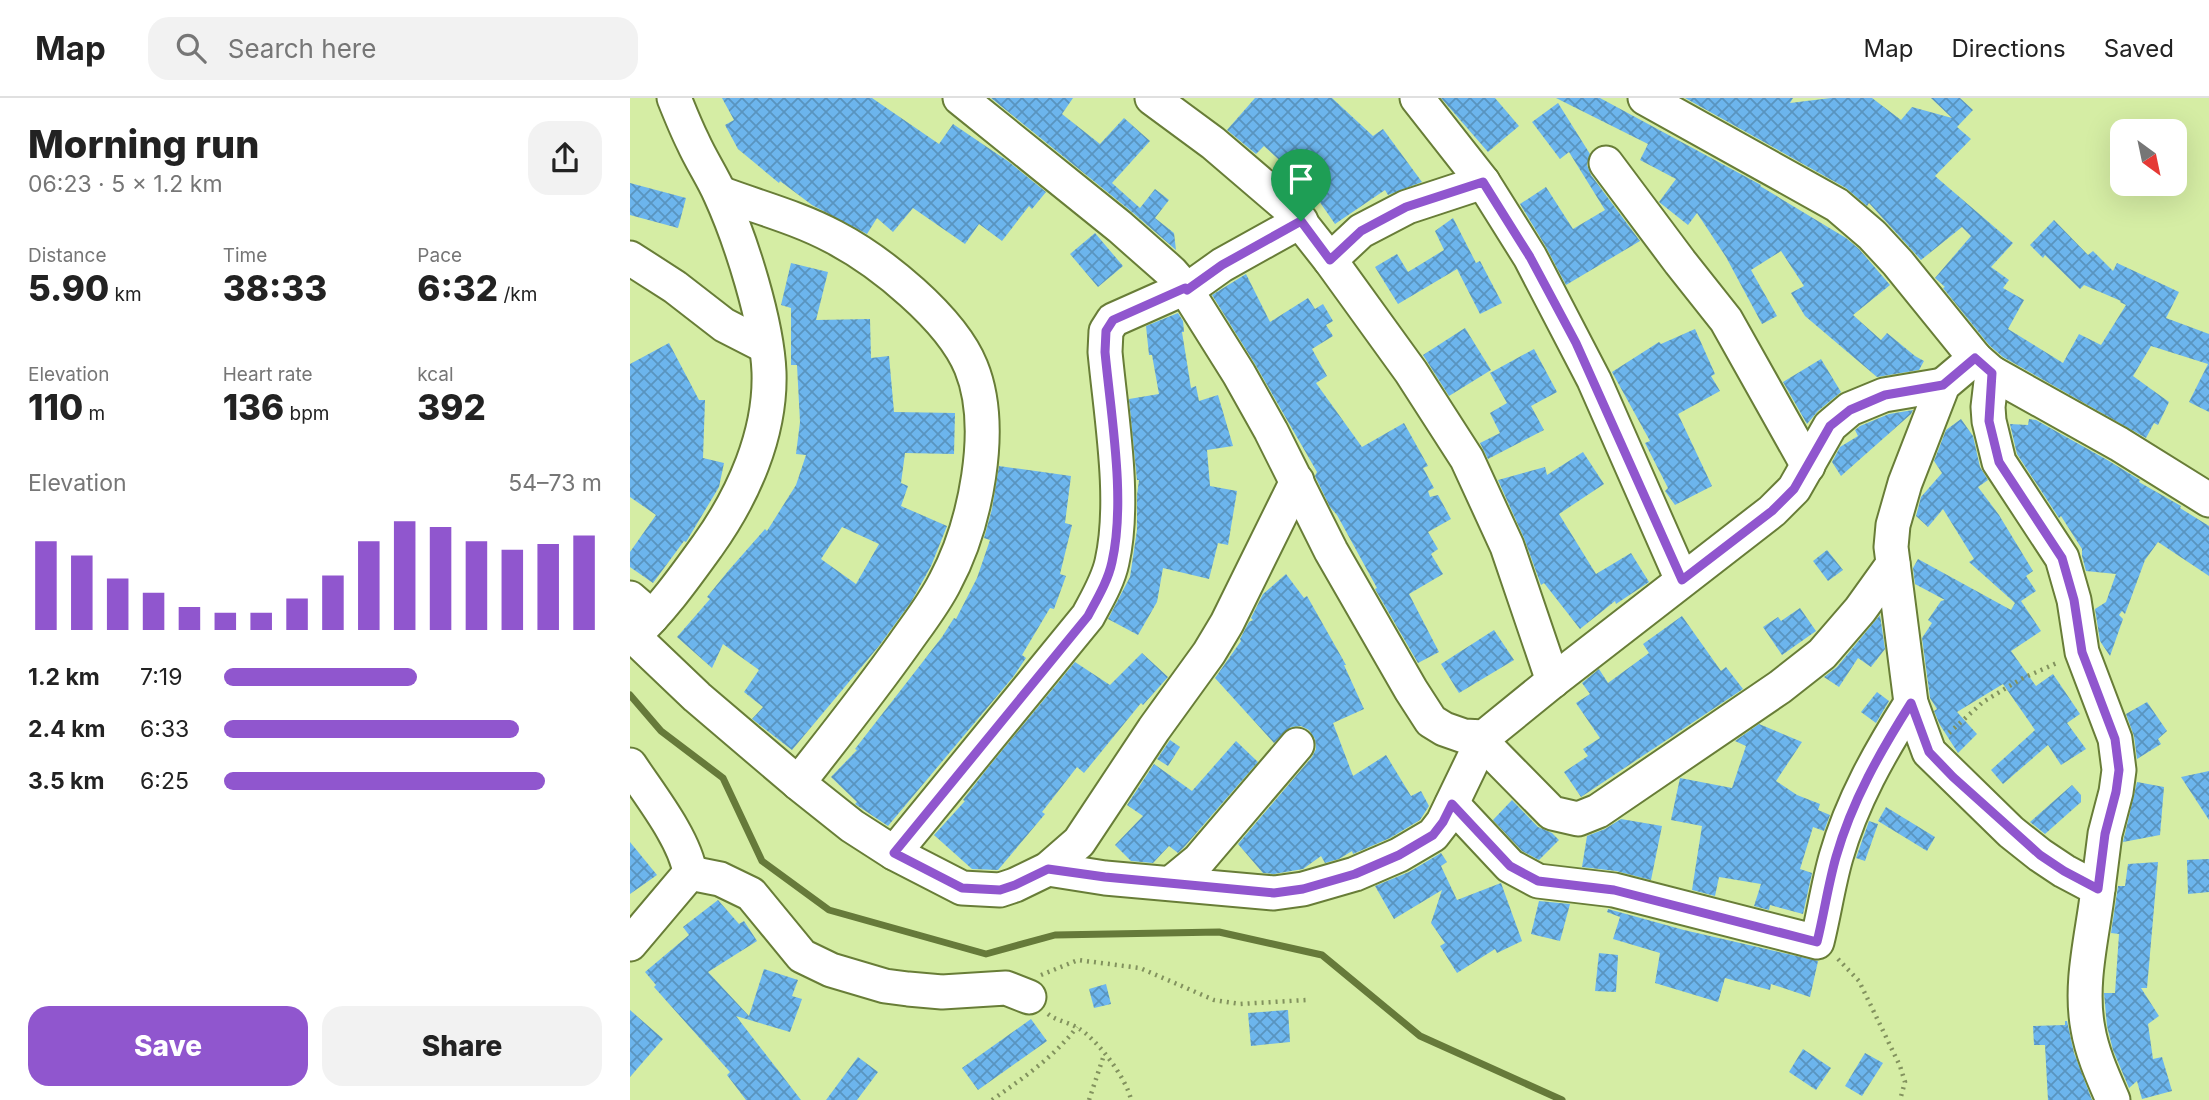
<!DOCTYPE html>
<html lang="en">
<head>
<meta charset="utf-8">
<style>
  :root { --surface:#fff; --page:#f2f2f2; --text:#222; --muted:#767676; --line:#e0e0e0; --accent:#9056ce }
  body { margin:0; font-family:Inter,sans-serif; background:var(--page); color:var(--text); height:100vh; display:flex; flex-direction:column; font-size:26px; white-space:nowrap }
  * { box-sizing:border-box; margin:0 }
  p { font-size:23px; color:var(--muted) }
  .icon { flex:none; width:38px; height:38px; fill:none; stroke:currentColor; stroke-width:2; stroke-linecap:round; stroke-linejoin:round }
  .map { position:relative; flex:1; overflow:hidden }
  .sheet { display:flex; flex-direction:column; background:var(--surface); width:630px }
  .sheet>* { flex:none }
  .needle { width:46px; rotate:147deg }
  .buttons { position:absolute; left:1480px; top:21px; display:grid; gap:14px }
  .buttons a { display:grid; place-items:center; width:77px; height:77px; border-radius:14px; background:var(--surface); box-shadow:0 7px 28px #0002; font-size:35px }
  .pin { position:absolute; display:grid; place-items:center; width:60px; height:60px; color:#fff; margin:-72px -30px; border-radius:50% 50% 50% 0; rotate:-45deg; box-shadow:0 0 7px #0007 }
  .pin .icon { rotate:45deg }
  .round { display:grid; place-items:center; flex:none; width:74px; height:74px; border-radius:21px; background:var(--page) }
  .overview { display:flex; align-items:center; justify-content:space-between; height:119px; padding:0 28px }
  h1 { font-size:38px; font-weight:800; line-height:52px }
  .stats { display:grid; grid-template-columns:repeat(3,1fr); gap:10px; height:119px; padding:7px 28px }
  .stats div { display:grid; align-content:center }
  .stats b { font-size:35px; font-weight:800 }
  .stats small { font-size:19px; font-weight:400 }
  .stats p { font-size:19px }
  .chart { height:196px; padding:14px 28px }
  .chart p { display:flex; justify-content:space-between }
  .chart svg { width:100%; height:126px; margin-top:7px; stroke:var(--accent); stroke-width:6 }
  .primary-button { display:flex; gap:14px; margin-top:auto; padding:14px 28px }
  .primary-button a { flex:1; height:80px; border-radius:21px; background:var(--accent); color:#fff; font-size:28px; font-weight:800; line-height:80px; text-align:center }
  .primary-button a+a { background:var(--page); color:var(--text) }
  ul { padding:0 28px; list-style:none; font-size:23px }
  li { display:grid; grid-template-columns:112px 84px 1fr; align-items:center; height:52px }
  li i { height:18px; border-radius:9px; background:var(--accent) }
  header { display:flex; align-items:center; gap:42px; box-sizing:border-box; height:98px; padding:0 35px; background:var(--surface); border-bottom:2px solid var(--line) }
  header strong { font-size:33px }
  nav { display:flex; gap:38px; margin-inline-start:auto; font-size:24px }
  .search { width:490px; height:63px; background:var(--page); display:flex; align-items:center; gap:18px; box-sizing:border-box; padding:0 24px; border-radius:21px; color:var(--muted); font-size:26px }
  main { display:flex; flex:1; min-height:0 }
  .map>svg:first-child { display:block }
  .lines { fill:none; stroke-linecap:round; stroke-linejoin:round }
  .stream { stroke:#667a3a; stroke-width:7 }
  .building { fill:url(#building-cross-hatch); fill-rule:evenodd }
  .minor-casing { stroke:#687d37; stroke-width:37 }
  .path { stroke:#82925e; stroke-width:4.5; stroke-dasharray:2 5; stroke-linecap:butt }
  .minor { stroke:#fff; stroke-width:33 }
  .route-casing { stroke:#fff; stroke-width:14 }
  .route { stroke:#9056ce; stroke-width:9 }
</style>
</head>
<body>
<header>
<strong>Map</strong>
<div class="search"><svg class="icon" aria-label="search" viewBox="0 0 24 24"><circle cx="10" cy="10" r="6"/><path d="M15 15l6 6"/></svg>Search here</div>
<nav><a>Map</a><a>Directions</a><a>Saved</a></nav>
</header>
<main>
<section class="sheet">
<div class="overview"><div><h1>Morning run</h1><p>06:23 · 5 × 1.2 km</p></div><a class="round"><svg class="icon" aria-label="share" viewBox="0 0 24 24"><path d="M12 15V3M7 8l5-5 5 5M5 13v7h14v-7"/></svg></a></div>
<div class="stats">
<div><p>Distance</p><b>5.90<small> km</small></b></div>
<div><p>Time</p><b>38:33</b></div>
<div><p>Pace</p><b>6:32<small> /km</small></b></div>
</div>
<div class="stats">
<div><p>Elevation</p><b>110<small> m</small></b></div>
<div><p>Heart rate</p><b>136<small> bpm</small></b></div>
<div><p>kcal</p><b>392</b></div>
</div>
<div class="chart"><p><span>Elevation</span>54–73 m</p>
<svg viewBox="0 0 160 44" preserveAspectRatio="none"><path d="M5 44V13M15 44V18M25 44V26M35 44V31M45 44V36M55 44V38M65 44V38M75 44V33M85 44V25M95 44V13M105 44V6M115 44V8M125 44V13M135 44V16M145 44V14M155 44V11"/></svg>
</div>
<ul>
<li><b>1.2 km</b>7:19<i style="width:51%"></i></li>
<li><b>2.4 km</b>6:33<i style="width:78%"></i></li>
<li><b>3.5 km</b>6:25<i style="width:85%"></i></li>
</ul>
<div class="primary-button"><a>Save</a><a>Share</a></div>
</section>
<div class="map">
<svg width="1579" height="1002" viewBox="0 0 1579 1002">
  <defs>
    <pattern id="building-cross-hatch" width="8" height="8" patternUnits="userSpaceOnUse" patternTransform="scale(1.75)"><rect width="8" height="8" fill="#6cb5ed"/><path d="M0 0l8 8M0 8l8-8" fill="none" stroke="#5994bf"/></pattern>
  </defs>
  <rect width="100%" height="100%" fill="#d5eda4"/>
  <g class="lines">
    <path class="stream" d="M0 597 31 633 93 680 132 763 199 812 356 856 425 837 589 834 692 857 790 938 932 1002"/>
  </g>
  <g class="building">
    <path d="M92 0H242L309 46 323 26 379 64 416 94 402 111 399 108 372 143 349 126 335 146 283 110 263 134 247 120 237 136 182 107 150 83 149 85 108 51 95 27 104 22Z"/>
    <path d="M361 0H443L432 16 470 46 494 20 520 43 482 85 510 110 525 91 539 102 525 120 544 135 546 152 502 114Z"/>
    <path d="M625 0H702L743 38 753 31 792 84 758 97 755 92 705 126 680 90 634 48 626 56 597 32Z"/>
    <path d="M811 0H865L889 28 858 54Z"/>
    <path d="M926 0H970L1131 87 1130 88 1216 140 1229 151 1260 187 1223 217 1251 242 1257 235 1285 258 1294 263 1289 272 1247 279 1175 218 1161 195 1174 188 1151 153 1121 172 1147 218 1132 226 1096 159 1067 115 1058 127 1029 104 1046 81 1010 62 1018 46Z"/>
    <path d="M1055 0H1163L1160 5 1201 0H1242L1271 22 1282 9 1322 20 1301 0H1330L1343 12 1327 29 1341 41 1305 78 1383 145 1361 169 1379 182 1373 190 1394 202 1378 231 1433 265 1449 236 1471 247 1496 207 1490 204 1491 203 1454 187 1450 191 1415 157 1413 160 1400 147 1424 122 1458 157 1463 153 1483 173 1487 165 1549 194 1536 220 1579 236V314L1559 304 1578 266 1521 248 1503 278 1539 304 1528 327 1524 325 1516 340 1373 259 1359 247 1313 190 1315 189 1305 180 1341 138 1332 129 1291 162 1239 105 1237 108 1216 90Z"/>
    <path d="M928 5 960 56 957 67 961 77 1010 143 936 187 916 149 890 106 916 89 943 131 975 112 939 54 930 61 902 24Z"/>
    <path d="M0 85 56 100 48 130 0 117Z"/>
    <path d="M823 120 846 165 850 163 872 205 850 216 827 171 768 206 745 169 767 156 778 174 814 152 805 133Z"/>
    <path d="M465 135 493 168 468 189 440 156Z"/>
    <path d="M161 165 198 174 186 222 240 221 241 260 259 258 264 314 325 315 324 356 275 355 271 385 278 388 271 408 317 428 301 468 281 504 249 548 162 652 122 621 133 609 114 594 129 572 93 546 82 570 47 539 80 501 77 499 99 472 135 431 137 433 166 387 176 357 166 356 170 324 167 267H161V210L151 207ZM212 429 249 446 226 486 191 461Z"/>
    <path d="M616 176 640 224 678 200 685 211 693 206 703 223 696 227 703 238 682 251 697 278 686 285 732 349 774 325 798 368 793 370 804 390 798 393 800 399 808 397 821 421 798 434 808 451 801 456 813 476 779 496 809 554 788 565 745 491 747 490 707 417 700 409 685 378 687 374 625 266 582 197Z"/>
    <path d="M548 215 553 223 554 234H552L561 290 566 288 569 303 588 297 603 348 577 352 580 388 607 393 598 447 588 445 579 481 533 470 527 504 508 537 478 521 500 479 507 432V397L509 382H507L499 301 529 296 522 257H519L516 228Z"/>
    <path d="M835 230 861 272 819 298 793 257Z"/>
    <path d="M1065 231 1085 276 1081 278 1090 293 1048 316 1082 388 1045 407 1035 393 1038 390 1015 345 1020 343 982 274 1029 244 1031 246Z"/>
    <path d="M39 245 69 302H75L73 360 94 365 89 389 56 444 54 443 23 485 0 469V454L26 417 0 399V266Z"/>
    <path d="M904 251 927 294 901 308 914 332 858 361 850 345 870 335 860 315 877 305 860 275Z"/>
    <path d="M1191 261 1211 294 1188 313 1177 326 1153 284Z"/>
    <path d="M1283 312 1281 316 1211 378 1202 364 1210 349 1228 338 1225 332 1230 328 1259 316Z"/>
    <path d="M1331 321 1343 338 1350 369 1358 382 1348 389 1369 417 1403 473 1396 478 1406 493 1391 503 1411 533 1381 553 1406 588 1423 576 1450 616 1437 625 1456 651 1431 667 1418 647 1373 686 1361 672 1405 632 1373 586 1327 614 1347 636 1328 655 1310 627 1304 613 1307 611 1300 600 1292 540 1302 525 1298 522 1311 503 1315 502 1285 486 1283 470 1288 461 1381 512 1385 505 1339 464 1344 461 1313 411 1298 429 1286 418 1291 399 1312 375 1304 363 1316 332Z"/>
    <path d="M1399 321 1406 322 1479 363 1510 382 1509 384 1551 408 1550 410 1579 428V478L1528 444 1515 462 1495 516 1492 513 1489 517 1493 521 1480 558 1470 543 1465 511 1476 504 1486 476 1456 473 1452 458V451L1431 418 1429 420 1387 356 1380 326 1398 327Z"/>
    <path d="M953 354 974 386 929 416 966 476 1001 455 1019 484 986 506 985 503 950 531 914 485 911 487 894 440 868 382 915 369 917 377Z"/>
    <path d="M369 368 441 378 435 425 442 427 430 476 436 478 424 511 420 510 392 557 396 560 383 579 258 728 225 706 227 704 201 679 227 652 225 651 312 539 324 520 326 521 347 480 360 442 354 440 362 411Z"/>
    <path d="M1197 452 1213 472 1198 483 1183 463Z"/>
    <path d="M656 476 674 500 677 498 716 567H714L734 611 703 625 723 678 756 657 781 698 791 693 799 708 790 722 760 740 723 756 722 753 709 761 695 765 691 758 673 771 644 776 633 775 608 746 682 659 686 651 685 641 679 632 671 628 661 629 644 645 585 580 611 543 610 541 619 524 623 522 621 520 633 496Z"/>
    <path d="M1170 510 1186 533 1152 557 1133 529 1148 519 1151 523Z"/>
    <path d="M1250 517 1255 551 1241 569 1228 560 1209 589 1194 579 1207 569Z"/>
    <path d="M1052 518 1091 573 1096 569 1113 591 951 699 934 674 958 658 953 651 970 640 946 605 960 596 952 585 969 571 978 585 1019 555 1013 546Z"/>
    <path d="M864 532 884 562 829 595 811 566Z"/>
    <path d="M512 555 538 579 513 607 511 605 454 675 447 669 412 714 415 716 368 772 342 771 304 737 335 703 333 702 357 671 445 564 480 587Z"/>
    <path d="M1247 594 1259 603 1246 625 1231 614Z"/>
    <path d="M1517 604 1537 633 1528 641 1531 646 1507 661 1504 638 1496 616Z"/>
    <path d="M1129 626 1172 644 1146 683 1167 697 1190 706 1188 712 1200 717 1194 733 1183 729 1170 771 1182 775 1173 816 1140 807 1139 812 1124 808 1131 786 1089 779 1085 798 1062 792 1072 728 1041 722 1050 680 1102 690 1116 648 1105 643Z"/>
    <path d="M540 642 550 649 538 668 527 661Z"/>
    <path d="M606 643 628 664 555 748 548 755 539 748 523 765 501 763 485 747 513 718 497 707 524 666 562 693Z"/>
    <path d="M1579 673V722L1551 679Z"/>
    <path d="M1507 684 1534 689 1530 737 1493 744Z"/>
    <path d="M1442 687 1451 697V704L1415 736 1400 724Z"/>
    <path d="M882 702 908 729 922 735 929 742 909 762 892 753 863 722Z"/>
    <path d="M1256 709 1305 739 1297 753 1248 723Z"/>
    <path d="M991 721 1032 728 1021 782 986 773 952 769 957 738 975 731Z"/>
    <path d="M1239 723 1248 726 1235 763 1226 760Z"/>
    <path d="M0 744 27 777 0 796Z"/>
    <path d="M811 755 817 764 811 768 827 802 871 785 892 843 867 855 865 851 827 875 810 848 815 845 801 825 812 792 764 821 745 788 779 774Z"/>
    <path d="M1579 761V794L1558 796 1557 762Z"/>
    <path d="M1528 764 1517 890H1511L1529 918 1518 926 1523 961 1532 959 1542 993 1512 1001 1507 983 1499 990 1483 952 1477 928 1474 895H1485L1489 836 1481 835 1488 788H1495L1498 766Z"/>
    <path d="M88 802 109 826 114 823 127 843 78 874 119 918 134 871 168 882 162 898 172 901 160 934 106 918 171 1002H116L97 977 100 974 24 889 26 887 15 874 59 837 53 829Z"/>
    <path d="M909 803 940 806 930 843 901 836Z"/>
    <path d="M978 811 1054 832 1188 863 1180 899 1141 886 1140 892 1095 880 1088 904 1025 885 1030 855 983 841 990 819 977 814Z"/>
    <path d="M969 855 988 857 986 894 965 893Z"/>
    <path d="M476 886 481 906 464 910 459 891Z"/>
    <path d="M0 912 33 941 0 979Z"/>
    <path d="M658 912 660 944 621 948 618 915Z"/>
    <path d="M401 921 417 943 348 992 332 970Z"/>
    <path d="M1435 923H1437L1444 955 1462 1002H1418L1415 947H1404L1403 928 1435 927Z"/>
    <path d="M1173 951 1201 970 1186 992 1159 974Z"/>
    <path d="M1235 955 1253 965 1232 998 1215 988Z"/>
    <path d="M228 959 248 974 227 1002H196Z"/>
  </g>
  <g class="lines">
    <defs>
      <g id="minor">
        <path d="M330 0 490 129 541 174 555 190 609 276 641 333 701 453 781 592 801 623 814 631 834 638 854 639 923 583 1142 413 1164 391 1200 328 1220 311 1254 297 1313 287"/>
        <path d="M522 0 583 45 659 110 700 162 781 274 837 361 877 448 923 583"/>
        <path d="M787 0 853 84 900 159 964 282 1052 482"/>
        <path d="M1015 0 1207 107 1242 137 1268 165 1345 260 1362 275 1489 346 1579 402"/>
        <path d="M976 65 1050 164 1096 222 1178 368"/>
        <path d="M90 95C127 109 169 120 204 139 250 163 321 220 341 269 366 330 345 428 315 484 304 506 288 526 274 546 240 594 204 639 168 685"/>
        <path d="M0 160 45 189 94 227 135 248"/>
        <path d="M700 162 731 133 777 109 853 84"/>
        <path d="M557 192 592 167 671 123"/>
        <path d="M1345 260 1313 287 1275 385 1263 427 1261 449 1281 605 1299 654 1381 734 1410 757 1434 773 1468 791C1463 836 1449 885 1458 931 1462 955 1473 979 1483 1002"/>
        <path d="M1362 275 1358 309 1359 323 1369 364 1432 460 1444 502 1452 554 1485 641 1489 672 1486 694 1475 736 1468 791"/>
        <path d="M0 500 22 519"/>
        <path d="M3 538 67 599 168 685 222 728 264 755 332 790 370 792 385 787 418 771 449 744 524 631 579 555 597 525 667 383"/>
        <path d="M0 541C30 514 55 479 78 447 113 398 141 336 139 274 137 224 111 142 90 96 82 78 71 62 63 44 56 30 50 15 44 0"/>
        <path d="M852 644 922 715 948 721 968 713 1150 589 1192 556 1230 512 1263 466"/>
        <path d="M0 667C19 696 55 741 60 775L0 846"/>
        <path d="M822 706 880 768 908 783 984 792 1187 844C1194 816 1198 787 1206 759 1222 703 1250 654 1281 605"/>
        <path d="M264 755 458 518C467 501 478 483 482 464 496 402 481 318 475 254L476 233 483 222 555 190"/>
        <path d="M418 771 475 780 644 795 673 791 725 776 769 757 803 737 813 724 854 639"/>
        <path d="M60 775 90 781 121 796 172 858 201 872 255 888 278 891 312 894 376 890 399 899"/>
        <path d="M541 785 569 762 667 647"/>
      </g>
    </defs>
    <use href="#minor" class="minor-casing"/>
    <g class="path">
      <path d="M1319 635 1353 604 1391 581 1429 564"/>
      <path d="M1208 861 1229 883 1270 968 1275 984 1270 1002"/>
      <path d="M411 877 448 862 510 870 584 902 610 906 676 902"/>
      <path d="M418 916C427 923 438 924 448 930 467 941 497 981 501 1002"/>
      <path d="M362 1002C393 980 423 960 447 929"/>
      <path d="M459 1002 474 957"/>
    </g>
    <use href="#minor" class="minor"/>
  </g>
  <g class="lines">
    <defs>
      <path id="route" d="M853 84 900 159 946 245 1052 482 1142 413 1164 391 1200 328 1220 312 1255 297 1313 287 1345 260 1362 275 1359 323 1369 364 1432 460 1444 502 1452 554 1485 641 1489 672 1486 694 1475 736 1468 791 1434 773 1410 757 1323 679 1299 654 1281 605C1250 654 1222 703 1206 759 1198 787 1194 816 1187 844L984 792 908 783 880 768 822 706 813 724 803 737 769 757 725 776 673 791 644 795 475 779 418 771 385 787 370 792 332 790 264 755 458 518C467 501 478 483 482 464 496 402 481 318 475 254L476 233 483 222 555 190 557 192 592 167 671 123 700 162 731 133 776 109Z"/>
    </defs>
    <use href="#route" class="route-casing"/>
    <use href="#route" class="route"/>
  </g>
</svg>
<div class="buttons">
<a><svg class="needle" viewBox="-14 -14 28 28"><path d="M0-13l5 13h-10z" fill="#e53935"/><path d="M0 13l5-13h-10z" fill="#767676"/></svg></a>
</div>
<div class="pin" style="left:671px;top:123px;background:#1e9e55"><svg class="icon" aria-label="arrive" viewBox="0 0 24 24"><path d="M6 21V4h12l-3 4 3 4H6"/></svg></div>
</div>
</main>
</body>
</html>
